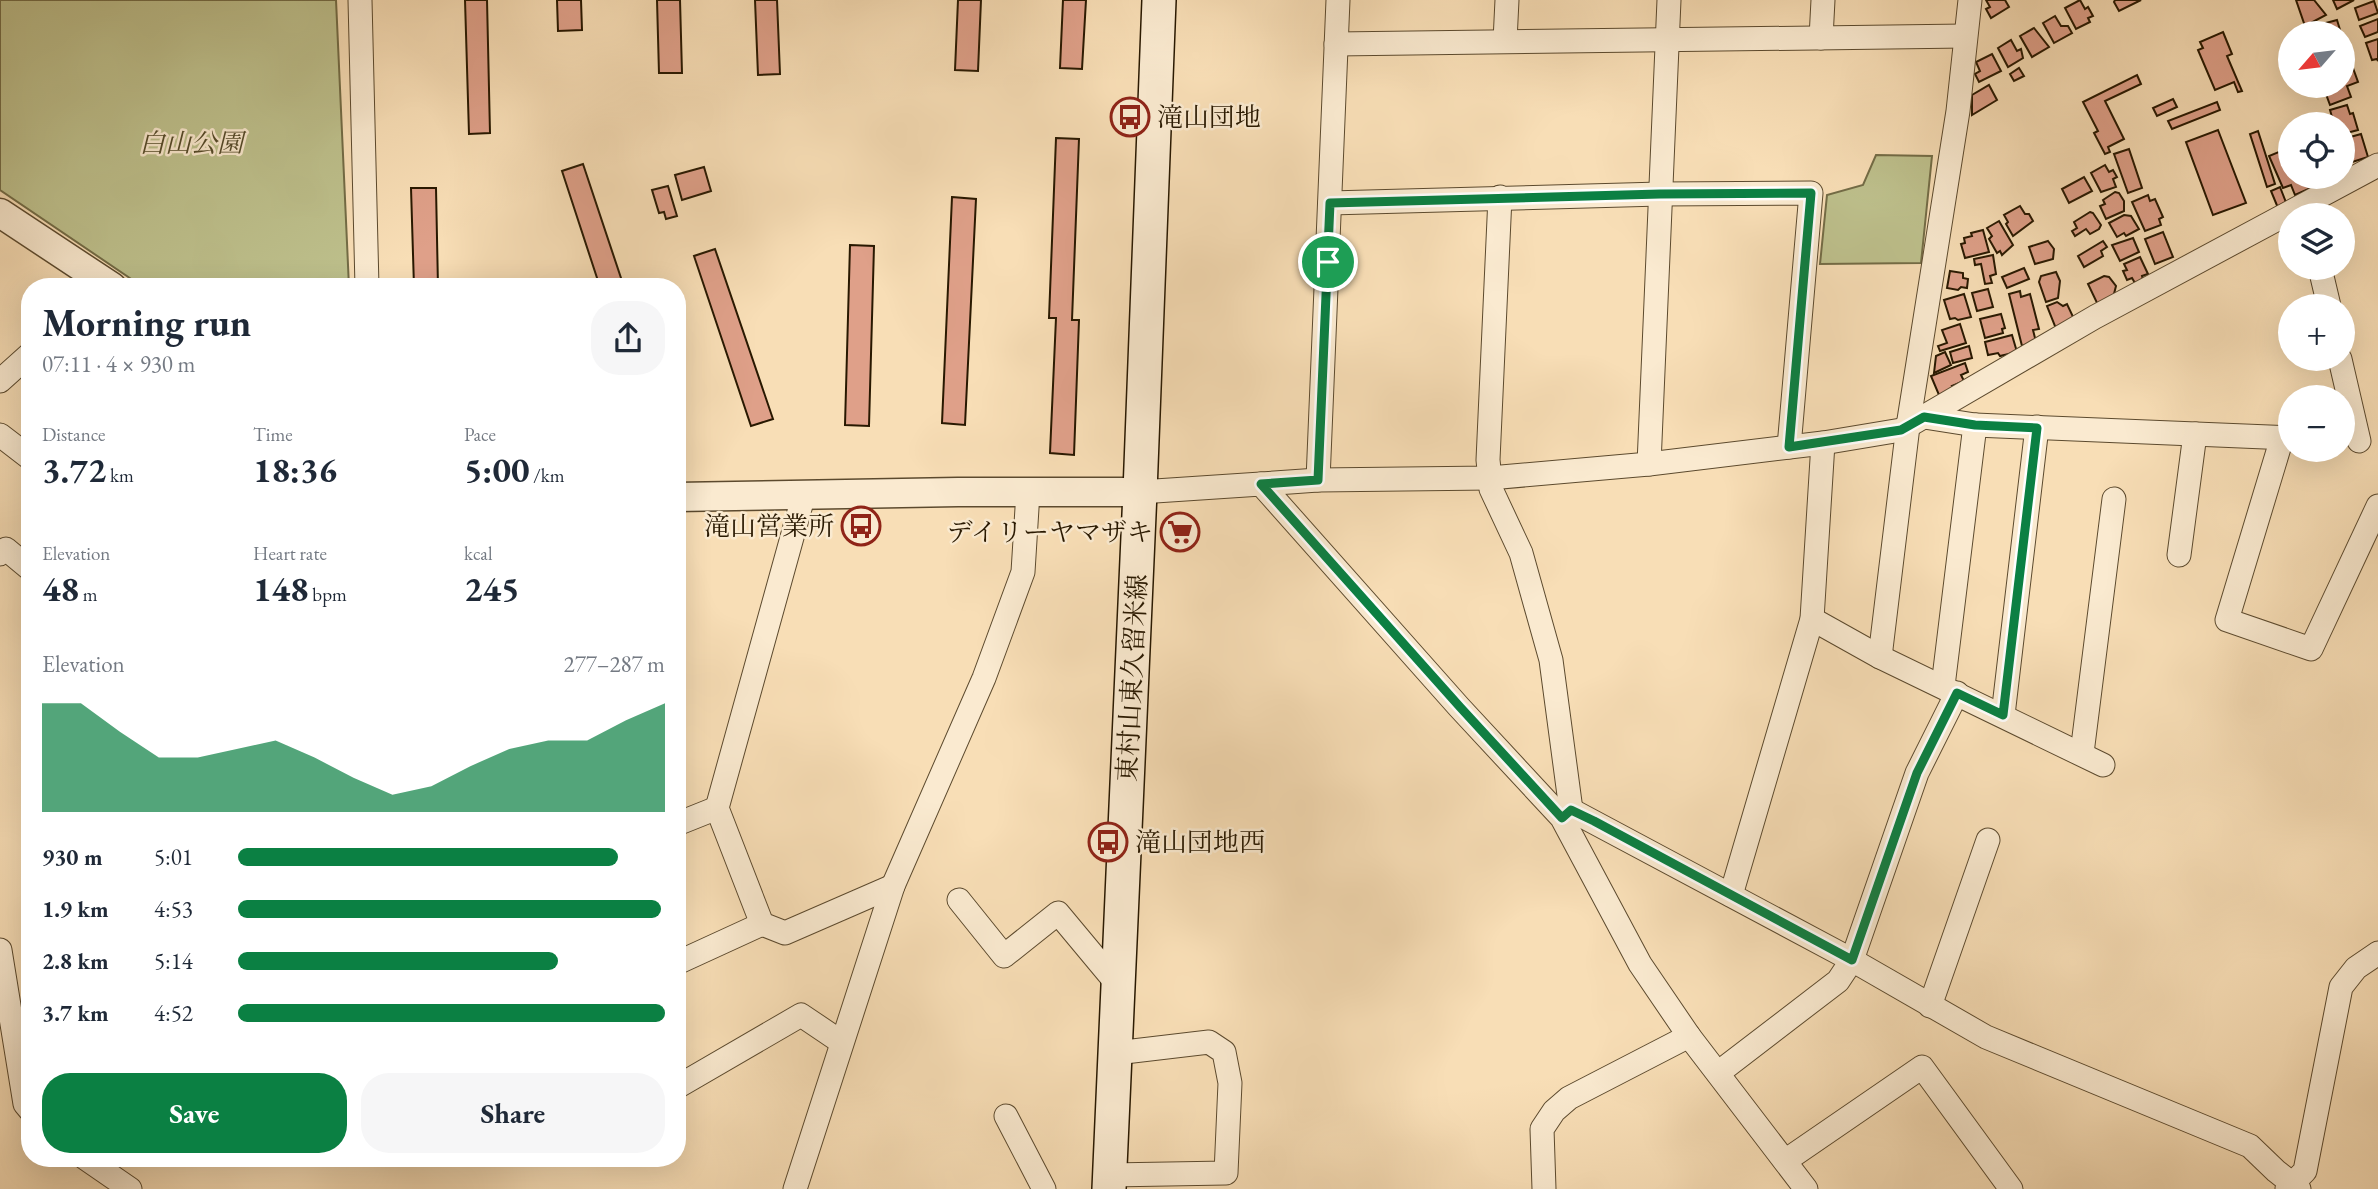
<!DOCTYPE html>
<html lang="en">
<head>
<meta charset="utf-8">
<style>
  :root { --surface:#fff; --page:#f6f6f7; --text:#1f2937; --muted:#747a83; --accent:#0b8043 }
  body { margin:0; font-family:"EB Garamond","Noto Serif JP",serif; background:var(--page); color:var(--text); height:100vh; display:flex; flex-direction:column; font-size:26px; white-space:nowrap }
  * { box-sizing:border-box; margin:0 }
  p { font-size:23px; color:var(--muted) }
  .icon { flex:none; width:38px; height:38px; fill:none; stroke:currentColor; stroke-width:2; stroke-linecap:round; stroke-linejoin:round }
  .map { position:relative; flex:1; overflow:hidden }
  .drawer { position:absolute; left:21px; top:278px; width:665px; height:889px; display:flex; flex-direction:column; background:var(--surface); border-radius:28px; box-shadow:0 7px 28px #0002 }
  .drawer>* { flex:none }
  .needle { width:46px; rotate:242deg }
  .buttons { position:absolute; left:2278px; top:21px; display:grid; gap:14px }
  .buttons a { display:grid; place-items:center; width:77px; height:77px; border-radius:50%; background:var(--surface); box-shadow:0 7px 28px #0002; font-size:35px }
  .pin { position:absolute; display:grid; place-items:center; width:60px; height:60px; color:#fff; margin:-30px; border:4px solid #fff; border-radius:50%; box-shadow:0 2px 7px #0007 }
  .round { display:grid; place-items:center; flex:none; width:74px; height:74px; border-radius:28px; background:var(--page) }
  .overview { display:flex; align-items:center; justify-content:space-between; height:119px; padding:0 21px }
  h1 { font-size:38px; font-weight:700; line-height:52px }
  .metrics { display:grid; grid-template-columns:repeat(3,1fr); gap:10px; height:119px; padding:7px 21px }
  .metrics div { display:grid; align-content:center }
  .metrics b { font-size:35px; font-weight:700 }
  .metrics small { font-size:19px; font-weight:400 }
  .metrics p { font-size:19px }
  .chart { height:196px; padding:14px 21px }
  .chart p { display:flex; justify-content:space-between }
  .chart svg { width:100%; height:126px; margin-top:7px; fill:var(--accent); opacity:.7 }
  .cta { display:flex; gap:14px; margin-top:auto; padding:14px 21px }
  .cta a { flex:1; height:80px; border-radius:28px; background:var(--accent); color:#fff; font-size:28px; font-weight:700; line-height:80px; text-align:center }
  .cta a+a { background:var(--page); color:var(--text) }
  ul { padding:0 21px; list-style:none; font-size:23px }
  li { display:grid; grid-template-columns:112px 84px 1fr; align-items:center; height:52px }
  li i { height:18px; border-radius:9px; background:var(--accent) }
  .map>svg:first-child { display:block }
  .green { fill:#bec18d; stroke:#736c46; stroke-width:2 }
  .building { fill:#dfa089; stroke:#281800; stroke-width:2 }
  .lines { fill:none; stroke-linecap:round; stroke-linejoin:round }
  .minor-casing { stroke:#5c4a2e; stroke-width:25 }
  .tertiary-casing { stroke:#5c4a2e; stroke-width:31 }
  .secondary-casing { stroke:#281800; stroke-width:36 }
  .minor { stroke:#faead0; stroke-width:23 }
  .tertiary { stroke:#faead0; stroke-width:28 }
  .secondary { stroke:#faead0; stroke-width:33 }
  .route-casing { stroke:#fff; stroke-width:14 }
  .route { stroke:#0b8043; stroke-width:9 }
  .labels { text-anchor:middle; stroke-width:5; stroke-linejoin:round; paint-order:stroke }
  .poi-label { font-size:26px; fill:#281800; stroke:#faead0; text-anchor:start }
  .park-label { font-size:26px; font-style:italic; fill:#554b2a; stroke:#faead0 }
  .street-label { font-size:26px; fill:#281800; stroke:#faead0 }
</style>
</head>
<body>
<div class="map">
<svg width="2378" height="1189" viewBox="0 0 2378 1189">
  <rect width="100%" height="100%" fill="#f8deb6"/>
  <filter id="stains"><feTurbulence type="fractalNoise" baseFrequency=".00286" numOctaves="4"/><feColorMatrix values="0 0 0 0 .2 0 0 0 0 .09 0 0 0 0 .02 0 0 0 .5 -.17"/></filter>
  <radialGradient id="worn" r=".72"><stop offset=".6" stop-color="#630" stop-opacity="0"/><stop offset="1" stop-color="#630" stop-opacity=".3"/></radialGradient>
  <g class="green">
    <path d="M0 0H336L349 287H143L0 190Z"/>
    <path d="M1876 155 1932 156 1921 263 1820 264 1827 195 1863 185Z"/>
  </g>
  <g class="building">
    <path d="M465 0H487L490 133 469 134Z"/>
    <path d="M557 0H581L582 30 558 31Z"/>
    <path d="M657 0H680L682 73H659Z"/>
    <path d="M755 0H777L780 74 758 75Z"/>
    <path d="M958 0H981L978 71 955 70Z"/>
    <path d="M1063 0H1086L1082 69 1060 68Z"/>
    <path d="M1986 0H2005L2009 7 1991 18 1986 9 1990 7Z"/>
    <path d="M2080 0 2085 9 2088 7 2093 16 2088 18 2090 22 2076 29 2065 8Z"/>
    <path d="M2115 0H2141L2119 11 2114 2Z"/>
    <path d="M2296 0H2314L2326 15 2305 26Z"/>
    <path d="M2333 0H2354L2337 9Z"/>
    <path d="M2374 1 2378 13 2359 20 2355 8Z"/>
    <path d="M2055 16 2061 26H2068L2072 33 2054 43 2043 23Z"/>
    <path d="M2378 19V32L2365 37 2360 26Z"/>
    <path d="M2337 20 2341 33H2313L2311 27Z"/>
    <path d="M2034 28 2049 47 2032 57 2020 36Z"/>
    <path d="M2223 32 2232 54 2227 56 2242 91 2238 92 2234 82 2215 90 2198 50 2203 48 2200 42Z"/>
    <path d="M2378 39V61L2377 59 2372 60 2366 43Z"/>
    <path d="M2011 40 2017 51 2021 49 2023 58 2008 67 1998 48Z"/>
    <path d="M1992 54 2001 71 1979 82 1975 74 1980 71 1976 62Z"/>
    <path d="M2019 68 2024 76 2014 81 2010 74Z"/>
    <path d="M2353 68 2358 82 2347 86 2351 97 2330 105 2323 86H2343V71Z"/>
    <path d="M2137 75 2141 84 2105 101 2124 139 2108 147 2110 152 2105 154 2094 133 2098 131 2083 102Z"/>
    <path d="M1989 85 1997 100 1972 115V95Z"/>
    <path d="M2173 99 2177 107 2157 116 2153 108Z"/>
    <path d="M2217 102 2220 110 2172 129 2168 121Z"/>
    <path d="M2347 105 2350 114 2353 113 2358 130 2343 134V124H2334L2330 110Z"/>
    <path d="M2218 130 2246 203 2213 215 2186 142Z"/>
    <path d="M2258 131 2275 184 2267 187 2250 134Z"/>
    <path d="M2361 134 2368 157 2349 163 2343 139Z"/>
    <path d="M1056 138 1079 139 1072 320H1079L1074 455 1050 453 1056 318H1049Z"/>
    <path d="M2291 147V177H2336L2295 195 2291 185 2283 188 2269 156Z"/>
    <path d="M2129 149 2142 188 2128 193 2114 154Z"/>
    <path d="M583 164 624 287H600L562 171Z"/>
    <path d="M2105 165 2109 172 2113 170 2117 177 2113 179 2116 187 2101 192 2091 173Z"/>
    <path d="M704 167 711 191 682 200 675 175Z"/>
    <path d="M2084 177 2092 191 2069 203 2062 189Z"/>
    <path d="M668 186 677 216 666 219 664 212 659 213 652 190Z"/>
    <path d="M2280 187 2287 205 2278 208 2271 191Z"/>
    <path d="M411 188H436L438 287H414Z"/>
    <path d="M2115 192 2119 193 2124 201V211L2106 219 2100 206 2105 204 2103 200Z"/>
    <path d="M2148 195 2150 201 2155 199 2163 217 2159 219 2161 225 2145 231 2132 202Z"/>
    <path d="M952 197 976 199 965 425 942 423Z"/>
    <path d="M2020 206 2025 214H2029L2033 221 2013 236 2006 224 2008 222 2004 215Z"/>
    <path d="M2090 212 2093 213 2101 225 2099 229 2090 234 2086 229 2075 236 2072 231 2077 228 2074 222Z"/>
    <path d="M2124 215 2131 216 2139 229 2126 236 2124 233 2117 237 2109 223Z"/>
    <path d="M1999 221 2013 245 2002 255 2000 251 1997 253 1989 239 1992 236 1987 228Z"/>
    <path d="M1983 230 1989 252 1965 258 1961 244 1965 243 1964 238 1972 236 1971 233Z"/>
    <path d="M2163 232 2173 257 2155 264 2145 239Z"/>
    <path d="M2133 238 2139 252 2120 261 2112 245Z"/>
    <path d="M2048 241 2054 249 2053 259 2035 264 2029 247Z"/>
    <path d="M2103 241 2107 247 2101 251 2103 256 2084 267 2078 256Z"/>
    <path d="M850 245 874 246 869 426 845 425Z"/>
    <path d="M715 249 773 419 751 426 694 256Z"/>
    <path d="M1993 255 1996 274 1990 276 1992 283 1985 284 1981 264 1975 265 1974 259Z"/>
    <path d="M2140 257 2148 274 2142 276 2143 280 2135 283 2132 278 2127 280 2123 271 2127 270 2124 264Z"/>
    <path d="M2024 268 2029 279 2007 288 2002 277Z"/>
    <path d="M1950 271 1963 273V278L1968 279 1967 288 1961 287 1958 290 1947 288Z"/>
    <path d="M2056 272 2060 281 2058 298 2046 302 2039 282 2041 276Z"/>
    <path d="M2104 276 2109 277 2116 286 2114 294 2115 297 2098 305 2088 284Z"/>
    <path d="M1988 289 1993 307 1977 311 1972 293Z"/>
    <path d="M2020 291 2021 297 2030 294 2039 329 2033 330 2036 342 2022 346 2009 294Z"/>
    <path d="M1964 294 1971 317 1958 320 1955 318 1950 319 1944 300Z"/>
    <path d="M2057 302 2063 306 2067 304 2075 321 2057 331 2047 306Z"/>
    <path d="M2001 314 2005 328 2002 329 2003 333 1985 338 1980 319Z"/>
    <path d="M1960 324 1966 343 1940 351 1938 346 1947 343 1942 330Z"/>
    <path d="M2012 335 2017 352 2000 356 1998 353 1988 355 1985 342Z"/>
    <path d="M1969 346 1972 358 1953 363 1950 352Z"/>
    <path d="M1945 352 1951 365 1934 373 1936 356Z"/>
    <path d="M1965 363 1968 372 1961 375 1964 381 1952 386 1954 389 1939 395 1931 376Z"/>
  </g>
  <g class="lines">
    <defs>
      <g id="minor">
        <path d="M360 0 367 287"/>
        <path d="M1821 38 1823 0"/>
        <path d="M1505 41 1507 0"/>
        <path d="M1336 44 1965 36"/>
        <path d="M1500 197 1488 460 1491 489 1521 553 1551 660 1571 810"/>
        <path d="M1330 203 1660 194 1811 193 1789 447"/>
        <path d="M2320 268 2329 306"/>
        <path d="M2340 359 2359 441"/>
        <path d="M0 381 30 354"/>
        <path d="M1924 417 1975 425 2291 438"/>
        <path d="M0 435 30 458"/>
        <path d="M2282 438 2227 620 2311 649 2378 506"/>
        <path d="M1649 464 1669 0"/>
        <path d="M1318 480 1338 0"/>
        <path d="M1261 484 1318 480 1490 478 1649 464 1823 443 1901 430 2095 317 2378 165"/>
        <path d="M1140 492 1261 484 1459 707 1562 818 1640 964 1689 1036 1806 1189"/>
        <path d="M804 494 717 808 762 924 785 933 893 886"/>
        <path d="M0 554 6 549 30 569"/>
        <path d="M2179 555 2195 434"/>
        <path d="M1812 619 1880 657 2103 765"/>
        <path d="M1880 657 1908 426 1958 111 1970 0"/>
        <path d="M1943 686 1975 425"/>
        <path d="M2003 715 2037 427"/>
        <path d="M2082 753 2114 499"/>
        <path d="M1571 810 1852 960 1986 1037 2250 1146 2276 1171 2299 1189"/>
        <path d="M677 824 717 808"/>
        <path d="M1731 895 1812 619 1823 443"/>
        <path d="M959 900 1004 956 1058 913 1118 985"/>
        <path d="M0 950 25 1104 30 1110"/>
        <path d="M677 963 762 924"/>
        <path d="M1930 1006 1988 840"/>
        <path d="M1718 1073 1838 981 1852 960 1917 773 1957 693"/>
        <path d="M677 1087 801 1015 841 1042"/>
        <path d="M1006 1116 1044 1189"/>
        <path d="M85 1158 130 1189"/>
        <path d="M1785 1161 1922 1067 2011 1189"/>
        <path d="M1110 1175 1226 1173 1230 1083 1224 1052 1209 1042 1116 1053"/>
        <path d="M795 1189 893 886 984 678 1023 572 1028 492"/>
        <path d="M1544 1189 1542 1129 1554 1111 1569 1098 1689 1036"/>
        <path d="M2287 1189 2305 1171 2341 987 2356 968 2378 953"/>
      </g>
      <g id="tertiary">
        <path d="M0 213 112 287"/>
        <path d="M677 497 958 492H1140"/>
      </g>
      <path id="secondary" d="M1109 1189 1140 492 1159 0"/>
    </defs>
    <use href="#minor" class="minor-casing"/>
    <use href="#tertiary" class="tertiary-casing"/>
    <use href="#secondary" class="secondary-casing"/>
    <use href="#minor" class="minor"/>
    <use href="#tertiary" class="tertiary"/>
    <use href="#secondary" class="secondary"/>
  </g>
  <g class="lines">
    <defs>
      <path id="route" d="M1811 193 1789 447 1901 430 1924 417 1975 425 2037 428 2003 715 1957 693 1917 773 1852 960 1594 821 1571 810 1562 818 1460 707 1261 484 1318 480 1330 203 1660 194Z"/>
    </defs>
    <use href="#route" class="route-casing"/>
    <use href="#route" class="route"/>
  </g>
  <defs>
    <symbol id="bus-ring" viewBox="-11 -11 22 22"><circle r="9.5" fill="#faead0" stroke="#8f2418" stroke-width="1.5"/><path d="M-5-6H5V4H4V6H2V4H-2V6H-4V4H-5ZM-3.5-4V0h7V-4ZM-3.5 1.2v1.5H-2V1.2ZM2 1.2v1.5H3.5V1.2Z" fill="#8f2418"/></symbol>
    <symbol id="supermarket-ring" viewBox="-11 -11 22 22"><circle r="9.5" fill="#faead0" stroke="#8f2418" stroke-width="1.5"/><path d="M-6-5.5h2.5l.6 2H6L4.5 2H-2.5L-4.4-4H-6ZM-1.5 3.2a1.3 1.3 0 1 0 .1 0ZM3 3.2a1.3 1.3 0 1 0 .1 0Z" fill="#8f2418"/></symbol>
  </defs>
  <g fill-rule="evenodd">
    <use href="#bus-ring" x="1108" y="95" width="44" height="44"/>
    <use href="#bus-ring" x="839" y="504" width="44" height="44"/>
    <use href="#supermarket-ring" x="1158" y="510" width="44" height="44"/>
    <use href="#bus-ring" x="1086" y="820" width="44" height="44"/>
  </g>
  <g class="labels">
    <g class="poi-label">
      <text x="1157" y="126">滝山団地</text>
      <text x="834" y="535" text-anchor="end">滝山営業所</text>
      <text x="1153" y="541" text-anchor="end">デイリーヤマザキ</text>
      <text x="1135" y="851">滝山団地西</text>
    </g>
    <g class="park-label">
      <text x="191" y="152">白山公園</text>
    </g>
    <g class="street-label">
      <text transform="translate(1132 678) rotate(-87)" y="9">東村山東久留米線</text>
    </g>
  </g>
  <rect width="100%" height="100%" filter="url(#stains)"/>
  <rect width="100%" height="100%" fill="url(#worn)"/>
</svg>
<div class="buttons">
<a><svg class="needle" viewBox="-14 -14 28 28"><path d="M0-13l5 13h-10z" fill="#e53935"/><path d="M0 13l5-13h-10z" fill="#747a83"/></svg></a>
<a><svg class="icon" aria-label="locate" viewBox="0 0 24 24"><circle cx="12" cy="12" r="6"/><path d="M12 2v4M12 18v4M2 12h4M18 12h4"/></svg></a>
<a><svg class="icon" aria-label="layers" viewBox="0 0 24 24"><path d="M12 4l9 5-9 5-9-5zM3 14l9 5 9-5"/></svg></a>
<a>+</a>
<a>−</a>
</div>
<div class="pin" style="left:1328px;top:262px;background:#1e9e55"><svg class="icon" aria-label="arrive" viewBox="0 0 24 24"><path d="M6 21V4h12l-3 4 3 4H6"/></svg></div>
<section class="drawer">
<div class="overview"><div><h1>Morning run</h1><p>07:11 · 4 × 930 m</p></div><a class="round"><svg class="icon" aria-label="share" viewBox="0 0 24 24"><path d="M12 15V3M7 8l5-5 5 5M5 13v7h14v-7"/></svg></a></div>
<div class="metrics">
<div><p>Distance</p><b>3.72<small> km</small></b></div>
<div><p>Time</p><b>18:36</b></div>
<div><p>Pace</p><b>5:00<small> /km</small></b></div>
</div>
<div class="metrics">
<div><p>Elevation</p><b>48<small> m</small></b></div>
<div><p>Heart rate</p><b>148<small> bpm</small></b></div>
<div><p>kcal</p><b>245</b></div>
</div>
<div class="chart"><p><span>Elevation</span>277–287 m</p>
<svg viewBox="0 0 160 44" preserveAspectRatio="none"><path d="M0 44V6L10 6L20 16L30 25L40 25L50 22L60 19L70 25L80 32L90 38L100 35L110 28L120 22L130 19L140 19L150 12L160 6V44z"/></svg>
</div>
<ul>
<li><b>930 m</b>5:01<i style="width:89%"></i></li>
<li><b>1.9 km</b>4:53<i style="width:99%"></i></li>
<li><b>2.8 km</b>5:14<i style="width:75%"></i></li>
<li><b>3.7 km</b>4:52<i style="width:100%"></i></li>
</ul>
<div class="cta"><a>Save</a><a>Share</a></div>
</section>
</div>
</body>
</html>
